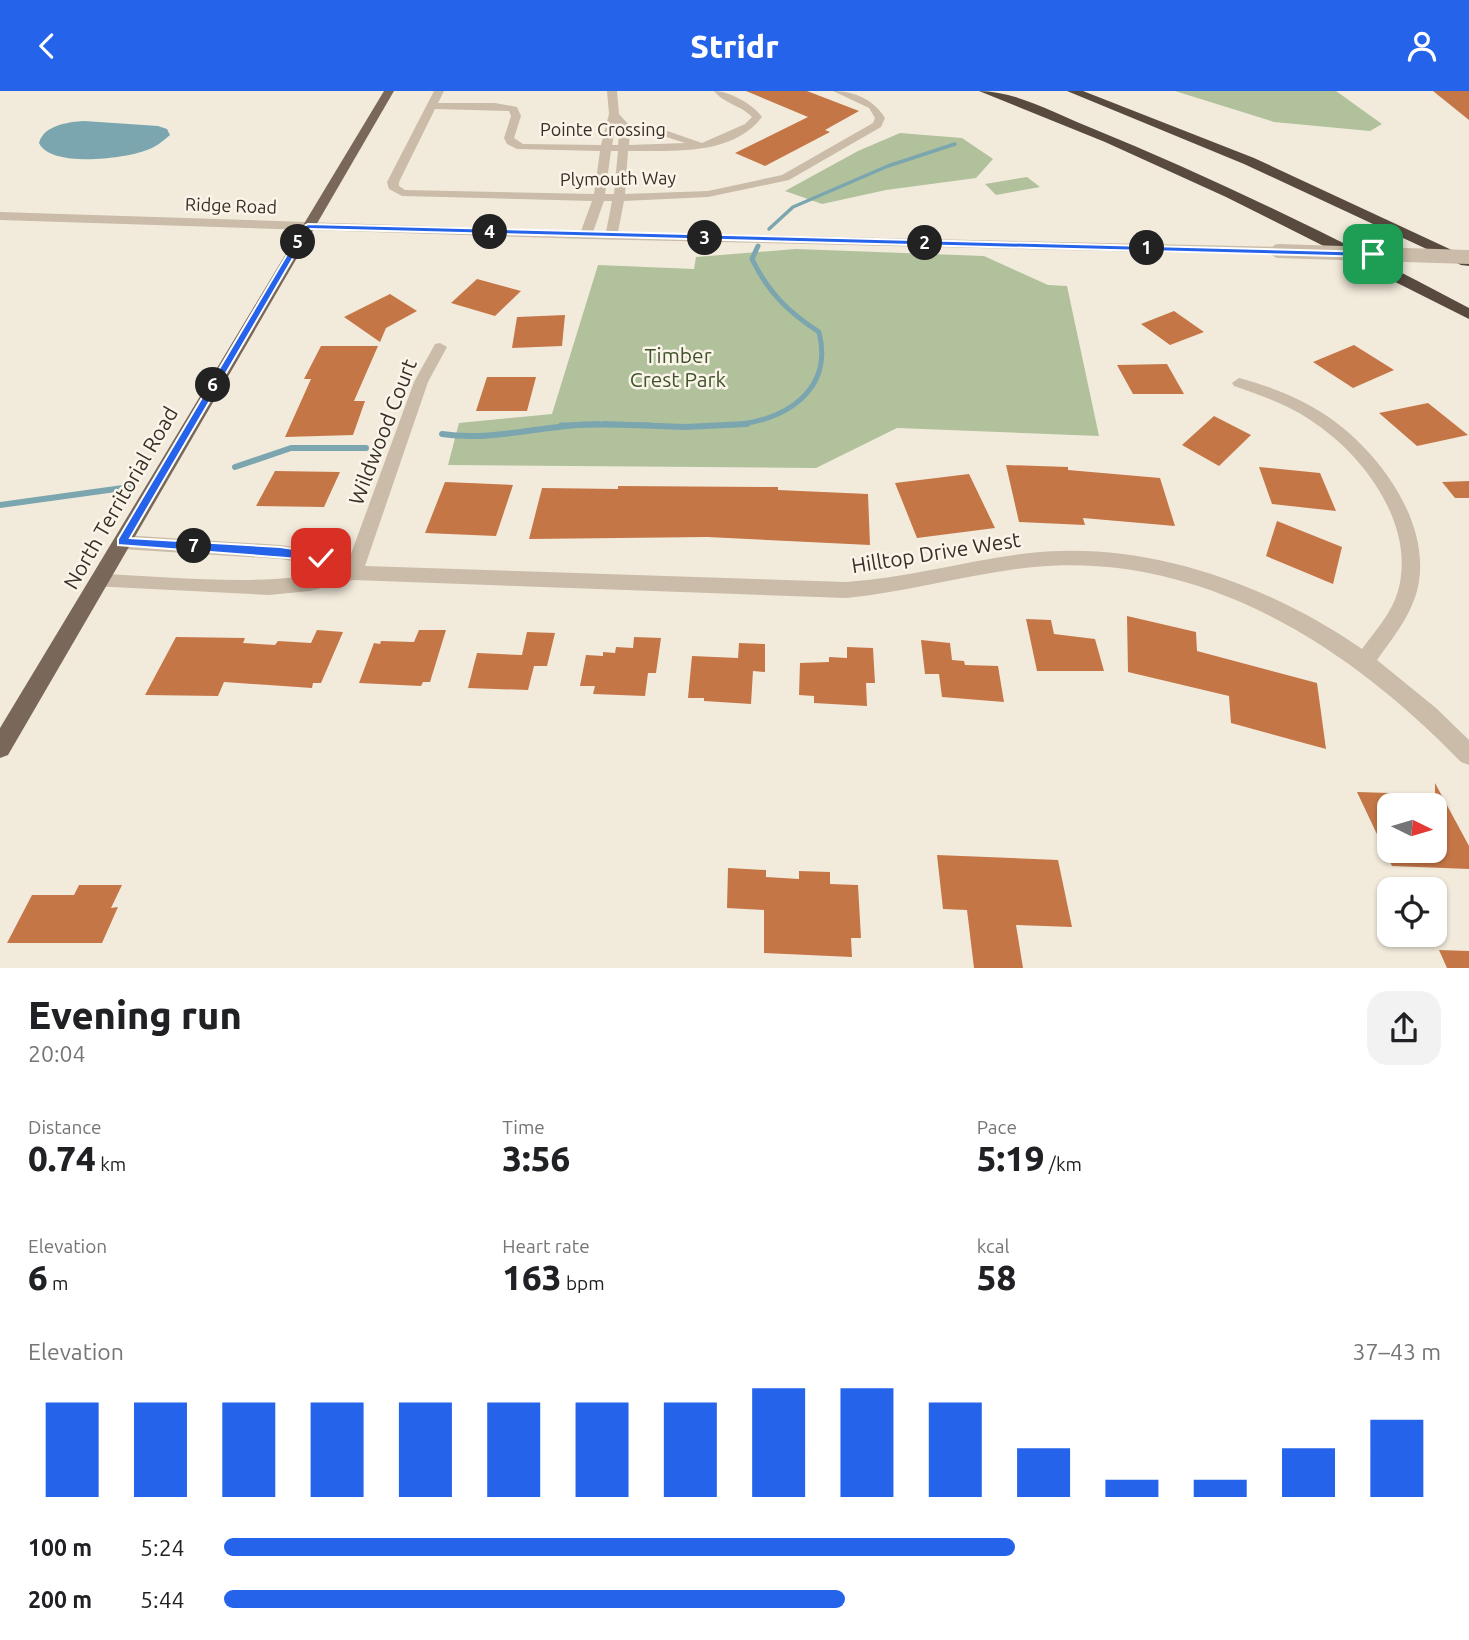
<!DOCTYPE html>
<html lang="en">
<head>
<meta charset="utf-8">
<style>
  :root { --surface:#fff; --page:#f2f2f2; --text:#202124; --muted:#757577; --accent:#2563eb }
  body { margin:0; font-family:Ubuntu,sans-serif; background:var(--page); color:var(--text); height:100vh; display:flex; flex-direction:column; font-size:26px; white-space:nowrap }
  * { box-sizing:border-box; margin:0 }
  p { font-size:23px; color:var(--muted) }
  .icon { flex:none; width:38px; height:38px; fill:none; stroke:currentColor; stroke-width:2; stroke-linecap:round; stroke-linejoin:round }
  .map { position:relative; height:877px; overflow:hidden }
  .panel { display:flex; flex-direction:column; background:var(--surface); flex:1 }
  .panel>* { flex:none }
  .needle { width:46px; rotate:95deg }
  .tools { position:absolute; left:1377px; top:702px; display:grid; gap:14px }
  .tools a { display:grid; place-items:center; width:70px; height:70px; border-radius:14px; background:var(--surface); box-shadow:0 2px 5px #0004; font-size:35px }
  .pin { position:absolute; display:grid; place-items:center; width:60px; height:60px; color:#fff; margin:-30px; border-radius:14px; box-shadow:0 4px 10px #0006 }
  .km { position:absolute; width:35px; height:35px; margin:-18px; border-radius:50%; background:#222; color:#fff; font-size:19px; line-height:35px; text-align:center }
  .round { display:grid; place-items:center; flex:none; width:74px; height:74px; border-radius:21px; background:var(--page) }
  .headline { display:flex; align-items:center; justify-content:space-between; height:119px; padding:0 28px }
  h1 { font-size:38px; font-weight:800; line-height:52px }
  .figures { display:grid; grid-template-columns:repeat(3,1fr); gap:10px; height:119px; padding:7px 28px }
  .figures div { display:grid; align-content:center }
  .figures b { font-size:35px; font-weight:800 }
  .figures small { font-size:19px; font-weight:400 }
  .figures p { font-size:19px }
  .chart { height:196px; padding:14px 28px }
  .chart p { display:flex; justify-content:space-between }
  .chart svg { width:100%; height:126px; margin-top:7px; stroke:var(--accent); stroke-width:6 }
  ul { padding:0 28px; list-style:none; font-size:23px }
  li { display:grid; grid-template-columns:112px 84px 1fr; align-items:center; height:52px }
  li i { height:18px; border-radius:9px; background:var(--accent) }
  header { display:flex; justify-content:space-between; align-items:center; height:91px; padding:0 28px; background:var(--accent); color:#fff; font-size:32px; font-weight:800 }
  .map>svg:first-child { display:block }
  .green { fill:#b0c19c }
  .water { fill:#7ba6af }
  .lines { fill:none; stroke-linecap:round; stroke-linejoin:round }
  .stream-far2 { stroke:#7ba6af; stroke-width:3.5 }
  .stream-far1 { stroke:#7ba6af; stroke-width:5 }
  .stream { stroke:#7ba6af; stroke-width:6 }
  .building { fill:#c57647 }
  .minor { fill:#cabca8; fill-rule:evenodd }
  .major { fill:#796859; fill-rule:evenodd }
  .highway { fill:#584a3f; fill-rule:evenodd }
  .minor-bridge { stroke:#cabca8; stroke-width:14 }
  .route { fill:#2563eb; stroke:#fff; stroke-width:2 }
  .labels { text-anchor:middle; stroke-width:5; stroke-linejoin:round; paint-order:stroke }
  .far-street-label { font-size:18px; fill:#372f28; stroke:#faf4e9 }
  .park-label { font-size:21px; fill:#41552c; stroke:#faf4e9 }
  .street-label { font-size:21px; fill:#372f28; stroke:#faf4e9 }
</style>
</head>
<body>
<header><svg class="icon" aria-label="back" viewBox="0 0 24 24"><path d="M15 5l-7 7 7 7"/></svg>Stridr<svg class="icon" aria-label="person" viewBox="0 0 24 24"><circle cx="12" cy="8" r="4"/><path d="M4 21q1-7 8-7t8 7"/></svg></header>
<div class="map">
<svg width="1469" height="877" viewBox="0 0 1469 877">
  <rect width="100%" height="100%" fill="#f2ebdc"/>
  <g class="green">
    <path d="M1175 0H1336L1382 33 1370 40 1274 31Z"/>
    <path d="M900 42 962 47 993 68 976 87 886 99 822 113 785 100 858 60Z"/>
    <path d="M1027 86 1040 96 996 104 985 93Z"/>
    <path d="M796 158 984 165 1048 194 1067 195 1099 345 897 337 816 377 448 374 459 332 552 323 598 174 694 178 696 166Z"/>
  </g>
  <path class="water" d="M84 30 158 35 167 38 170 44C163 50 156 56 147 59 124 68 51 77 39 52 44 34 68 31 84 30Z"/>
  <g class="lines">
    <path class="stream-far2" d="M769 138 793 116 888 75 955 53"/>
    <g class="stream-far1">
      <path d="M561 334H650"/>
      <path d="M731 334C783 331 834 301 819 241 788 221 768 201 752 168L758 155"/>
    </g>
    <g class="stream">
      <path d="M604 333 685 336 747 333"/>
      <path d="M442 343C495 351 546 333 599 333"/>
      <path d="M235 376 291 357H366"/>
      <path d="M0 414 130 396"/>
    </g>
  </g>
  <g class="building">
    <path d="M746 0H807L859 20 825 39 830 41 765 75 735 62 808 26Z"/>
    <path d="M1433 0H1469V29Z"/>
    <path d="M477 188 521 200 495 225 451 212Z"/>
    <path d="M390 203 417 220 386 237 380 251 344 226Z"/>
    <path d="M1174 220 1204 241 1170 254 1141 233Z"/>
    <path d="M565 224 562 255 512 257 517 226Z"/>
    <path d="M1354 254 1394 279 1353 297 1313 271Z"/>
    <path d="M321 255H378L354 310H365L353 344 285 346 311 288H304Z"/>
    <path d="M1167 273 1184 303H1133L1117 274Z"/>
    <path d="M487 286H536L527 320H476Z"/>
    <path d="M1428 312 1468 344 1417 355 1379 322Z"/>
    <path d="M1214 325 1251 344 1219 375 1182 354Z"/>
    <path d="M1006 374 1068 376V379L1160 387 1175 435 1083 427 1085 434 1019 431Z"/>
    <path d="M1259 376 1320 382 1336 420 1272 413Z"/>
    <path d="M275 380 340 381 324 416 256 415Z"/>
    <path d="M969 383 995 437 917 447 895 392Z"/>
    <path d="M1469 390V407H1455L1442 391Z"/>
    <path d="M445 391 513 394 496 445 425 442Z"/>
    <path d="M618 395 778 396V399L868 403 870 454 707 446 529 448 542 397 618 398Z"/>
    <path d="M1277 430 1342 456 1333 493 1266 465Z"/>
    <path d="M1127 525 1196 541 1197 560 1317 592 1326 658 1231 632 1229 605 1128 581Z"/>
    <path d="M1026 528 1051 529 1054 543 1095 548 1104 580H1037Z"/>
    <path d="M317 539 343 541 321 592H313L312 597 224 591 218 605 145 604 176 546 245 547 243 552 275 554 278 550 311 552Z"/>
    <path d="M419 539H446L430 591H423L421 595 359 592 374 552 380 553 381 550 414 551Z"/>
    <path d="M527 541 555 542 547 575H534L528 599 468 597 477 562 522 564Z"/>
    <path d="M634 546 661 547 656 582H648L645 605 593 603 595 595H580L586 564 603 565V561L615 562 616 556 633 557Z"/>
    <path d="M921 549 950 552 952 569 964 570 965 574 998 575 1004 611 942 606 939 583H925Z"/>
    <path d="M739 552 765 553V581L753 580 751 613 704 610V607H688L692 565 738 567Z"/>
    <path d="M847 556 873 557 875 592H866L867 615 814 612V605L799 604 800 572 829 571V566L847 567Z"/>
    <path d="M1435 692 1469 755V778L1392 775 1357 701 1390 702V760H1435Z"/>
    <path d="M937 764 1058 769 1072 836 1016 834 1023 877H974L967 819 943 818Z"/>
    <path d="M728 777 766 779V786L799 788V780L830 781V793L858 794 861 847H851L852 866 764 862V819L727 817Z"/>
    <path d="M79 794H122L111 817 118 816 102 852H7L32 804H74Z"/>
    <path d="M1439 859 1469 860V877H1447Z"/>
  </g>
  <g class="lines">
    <g class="minor">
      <path d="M434 0H444L438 12H495L517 16 521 25 514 47 523 53 601 54 609 23 607 0H617L619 23 628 33 650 34 702 52 745 33 752 26C741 14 724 13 714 0 729 0 753 13 762 26 731 66 673 59 628 60L625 103 708 100 782 84 873 32 875 27 869 17 833 0C855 0 874 9 885 27L881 36 789 89 708 106 624 110 618 141 1278 156 1284 160 1278 164 586 148 0 129V121L581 140 592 110 402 105 389 98 387 91ZM435 18 509 20 511 25 504 47 507 53 517 58 600 60 594 103 405 99 399 95V91ZM616 32 620 36 618 54H612ZM630 39H645L685 52 629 54ZM611 60H618L614 103H605ZM604 110H612L606 141H593Z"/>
      <path d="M440 252 447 256 428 291 365 475 846 491C908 487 968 469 1030 462 1146 449 1268 493 1362 558 1375 540 1392 522 1398 500 1416 436 1366 367 1316 333 1292 315 1262 305 1234 295L1232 292 1239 287C1269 295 1301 307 1327 325 1379 360 1434 434 1417 500 1410 526 1392 548 1377 569L1436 617 1469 649V674L1461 671C1350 556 1202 460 1034 476 971 482 910 501 846 507L353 489 310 500 269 504 92 495 90 490 92 485 99 483C170 485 264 497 332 480L319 474 280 468 122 458 116 456 113 451 116 446 122 444 280 454 322 460 348 471 414 291 435 253Z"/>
    </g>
    <path class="major" d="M384 0H394L8 664 0 667V637Z"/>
    <g class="highway">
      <path d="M979 0C1016 0 1056 23 1089 36 1219 89 1345 151 1469 217V228L1226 106 1105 51Z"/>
      <path d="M1067 0H1083L1254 67 1469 167V175L1461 174 1244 73Z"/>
    </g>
    <path class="minor-bridge" d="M1278 160 1469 166"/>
  </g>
  <path class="route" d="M308 133 1373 161 1377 163 1373 166 310 138 130 447 280 456 321 462 326 463V470L118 454V448L304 135Z"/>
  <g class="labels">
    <g class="far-street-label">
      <text x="603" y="45">Pointe Crossing</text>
      <text transform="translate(618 88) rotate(-1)" y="6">Plymouth Way</text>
      <text transform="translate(231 115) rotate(2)" y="6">Ridge Road</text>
    </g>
    <g class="park-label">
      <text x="678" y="272">Timber<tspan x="678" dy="24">Crest Park</tspan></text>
    </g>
    <g class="street-label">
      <text transform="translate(383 341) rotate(-69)" y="7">Wildwood Court</text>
      <text transform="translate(121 407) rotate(-60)" y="7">North Territorial Road</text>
      <text transform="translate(936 462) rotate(-9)" y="7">Hilltop Drive West</text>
    </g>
  </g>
</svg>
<div class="tools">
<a><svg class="needle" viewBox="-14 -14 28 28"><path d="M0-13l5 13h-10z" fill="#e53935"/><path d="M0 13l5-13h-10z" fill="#757577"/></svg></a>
<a><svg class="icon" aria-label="locate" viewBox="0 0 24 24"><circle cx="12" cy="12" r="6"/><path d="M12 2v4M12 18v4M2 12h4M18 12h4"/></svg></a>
</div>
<div class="pin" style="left:1373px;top:163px;background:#1e9e55"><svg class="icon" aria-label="arrive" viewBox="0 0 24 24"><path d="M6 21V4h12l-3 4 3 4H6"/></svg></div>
<div class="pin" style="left:321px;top:467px;background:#d93025"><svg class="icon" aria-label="check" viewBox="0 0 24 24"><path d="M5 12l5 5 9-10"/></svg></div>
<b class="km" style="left:1147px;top:157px">1</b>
<b class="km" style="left:925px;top:152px">2</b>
<b class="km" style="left:705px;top:147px">3</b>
<b class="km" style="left:490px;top:141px">4</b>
<b class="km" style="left:298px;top:151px">5</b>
<b class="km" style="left:213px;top:294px">6</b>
<b class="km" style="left:194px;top:455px">7</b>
</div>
<section class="panel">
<div class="headline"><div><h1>Evening run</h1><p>20:04</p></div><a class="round"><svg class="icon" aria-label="share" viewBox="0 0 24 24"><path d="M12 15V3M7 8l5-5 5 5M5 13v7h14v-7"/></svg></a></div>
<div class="figures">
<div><p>Distance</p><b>0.74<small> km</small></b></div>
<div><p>Time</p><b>3:56</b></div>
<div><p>Pace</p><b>5:19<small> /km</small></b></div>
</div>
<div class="figures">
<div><p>Elevation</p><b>6<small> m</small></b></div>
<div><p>Heart rate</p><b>163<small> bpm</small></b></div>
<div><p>kcal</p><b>58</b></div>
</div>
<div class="chart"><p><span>Elevation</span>37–43 m</p>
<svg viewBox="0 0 160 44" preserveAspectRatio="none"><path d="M5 44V11M15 44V11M25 44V11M35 44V11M45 44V11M55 44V11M65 44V11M75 44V11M85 44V6M95 44V6M105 44V11M115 44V27M125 44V38M135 44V38M145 44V27M155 44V17"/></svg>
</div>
<ul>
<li><b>100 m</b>5:24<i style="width:65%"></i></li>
<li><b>200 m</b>5:44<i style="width:51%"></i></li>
</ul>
</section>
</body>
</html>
